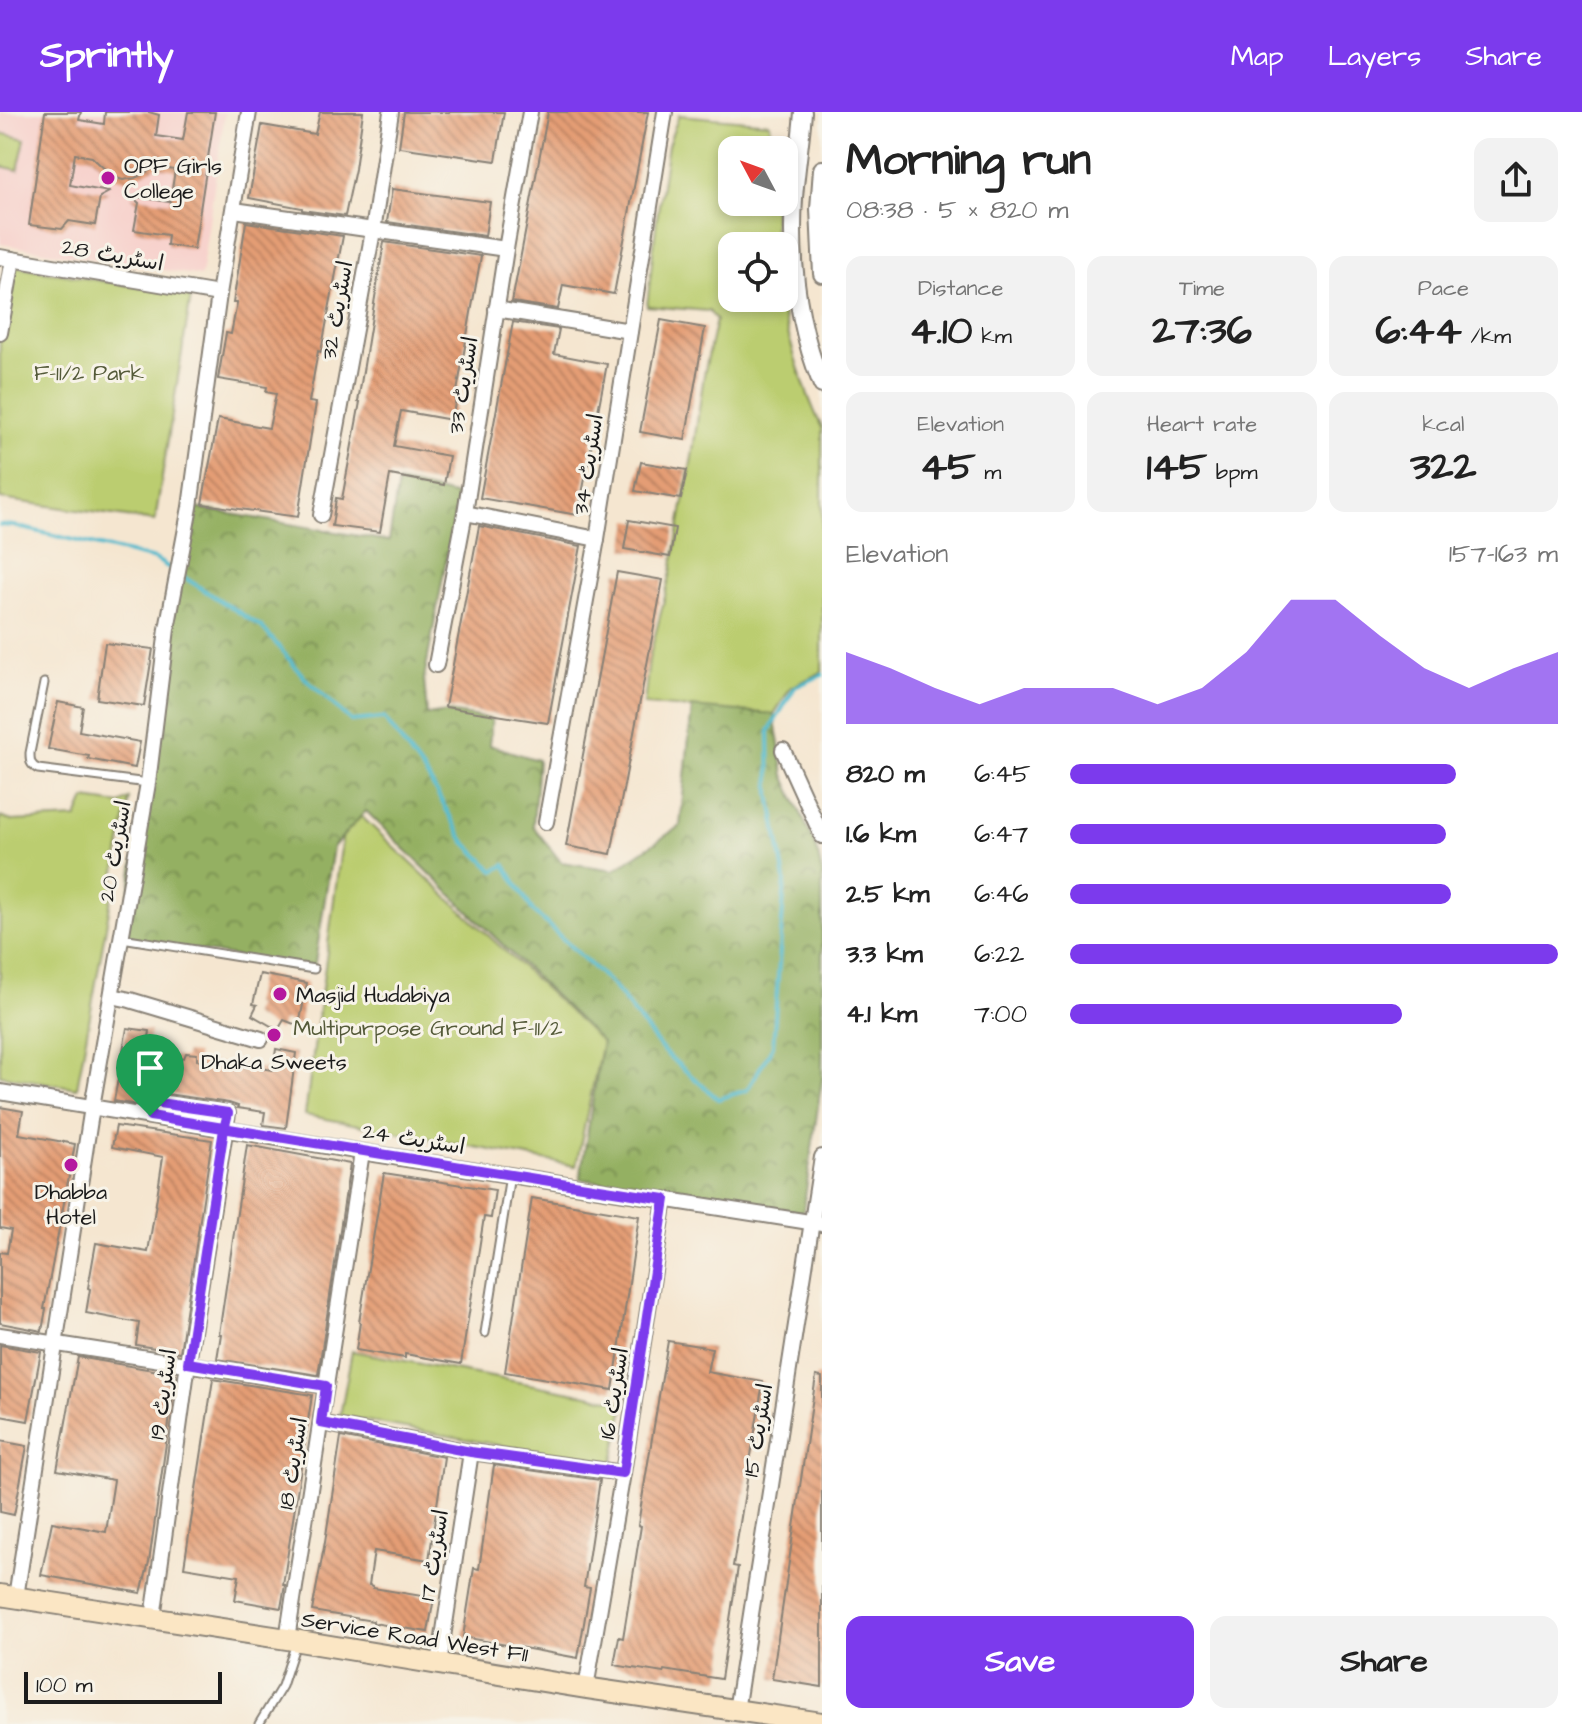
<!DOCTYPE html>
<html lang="en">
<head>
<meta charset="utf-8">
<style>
  :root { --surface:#fff; --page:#f2f2f2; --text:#222; --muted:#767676; --accent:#7c3aed }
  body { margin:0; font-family:"Architects Daughter","Playpen Sans Arabic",sans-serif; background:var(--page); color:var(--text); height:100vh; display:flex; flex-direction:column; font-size:30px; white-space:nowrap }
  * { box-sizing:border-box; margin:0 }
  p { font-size:26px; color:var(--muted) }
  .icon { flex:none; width:44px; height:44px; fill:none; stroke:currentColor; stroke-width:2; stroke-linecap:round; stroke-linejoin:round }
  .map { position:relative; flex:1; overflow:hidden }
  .sheet { display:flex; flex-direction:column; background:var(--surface); width:760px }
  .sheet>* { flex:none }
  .needle { width:52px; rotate:311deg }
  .buttons { position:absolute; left:718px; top:24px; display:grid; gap:16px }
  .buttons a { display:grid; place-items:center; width:80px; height:80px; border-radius:16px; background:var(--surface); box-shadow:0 4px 12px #0003; font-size:40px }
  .scale { position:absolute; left:24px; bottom:20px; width:198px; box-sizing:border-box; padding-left:8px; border:4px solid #1c1c1c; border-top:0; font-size:22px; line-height:28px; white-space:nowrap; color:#1c1c1c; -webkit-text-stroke:6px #f7f3e8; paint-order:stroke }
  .pin { position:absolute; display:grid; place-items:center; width:68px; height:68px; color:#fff; margin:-82px -34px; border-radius:50% 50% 50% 0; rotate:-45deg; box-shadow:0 0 8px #0007 }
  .pin .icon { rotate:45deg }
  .round { display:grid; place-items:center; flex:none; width:84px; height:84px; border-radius:16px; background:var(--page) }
  .summary { display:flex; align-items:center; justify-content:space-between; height:136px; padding:0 24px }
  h1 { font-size:44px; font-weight:700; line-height:60px }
  .stats { display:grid; grid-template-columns:repeat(3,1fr); gap:12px; height:136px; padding:8px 24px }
  .stats div { display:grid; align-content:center; border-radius:16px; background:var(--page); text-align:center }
  .stats b { font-size:40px; font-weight:700 }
  .stats small { font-size:22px; font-weight:400 }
  .stats p { font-size:22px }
  .chart { height:224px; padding:16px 24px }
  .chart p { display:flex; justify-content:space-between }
  .chart svg { width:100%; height:144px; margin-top:8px; fill:var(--accent); opacity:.7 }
  .primary-button { display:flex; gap:16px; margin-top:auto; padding:16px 24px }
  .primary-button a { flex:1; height:92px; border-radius:16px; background:var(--accent); color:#fff; font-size:32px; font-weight:700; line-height:92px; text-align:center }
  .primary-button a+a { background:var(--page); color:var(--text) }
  ul { padding:0 24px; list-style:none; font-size:26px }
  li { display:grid; grid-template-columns:128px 96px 1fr; align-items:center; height:60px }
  li i { height:20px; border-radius:10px; background:var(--accent) }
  header { display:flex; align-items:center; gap:48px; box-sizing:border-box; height:112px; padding:0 40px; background:var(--accent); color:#fff }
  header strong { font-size:38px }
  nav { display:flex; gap:44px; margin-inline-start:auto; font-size:28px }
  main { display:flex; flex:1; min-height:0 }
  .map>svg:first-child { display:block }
  .built { fill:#f7d0cb }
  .green { fill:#bbcd70; stroke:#6c7446; stroke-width:2 }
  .forest { fill:url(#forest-crowns); stroke:#58663f; stroke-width:2 }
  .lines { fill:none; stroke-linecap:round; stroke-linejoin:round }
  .stream { stroke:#50bace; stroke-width:4 }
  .building { fill:url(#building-back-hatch) }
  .service-casing { stroke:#888176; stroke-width:11 }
  .minor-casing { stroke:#888176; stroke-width:18 }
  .tertiary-casing { stroke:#888176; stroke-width:20 }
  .secondary-casing { stroke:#888176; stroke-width:24 }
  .service { stroke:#fff; stroke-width:7 }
  .minor { stroke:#fff; stroke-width:14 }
  .tertiary { stroke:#fff; stroke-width:16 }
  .secondary { stroke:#fbe6c4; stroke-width:20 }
  .route-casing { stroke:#fff; stroke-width:16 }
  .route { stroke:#7c3aed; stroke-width:10 }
  .poi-dot { fill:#b5179e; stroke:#f7f3e8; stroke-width:3 }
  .labels { text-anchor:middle; stroke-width:6; stroke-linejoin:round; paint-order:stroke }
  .poi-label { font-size:22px; fill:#1c1c1c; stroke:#f7f3e8; text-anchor:start }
  .street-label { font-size:22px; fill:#1c1c1c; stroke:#f7f3e8 }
  .park-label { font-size:22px; fill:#545a39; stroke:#f7f3e8 }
</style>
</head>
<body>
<header>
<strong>Sprintly</strong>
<nav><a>Map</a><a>Layers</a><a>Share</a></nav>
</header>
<main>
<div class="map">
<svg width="822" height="1612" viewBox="0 0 822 1612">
  <defs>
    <pattern id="forest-crowns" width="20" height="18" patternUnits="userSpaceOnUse" patternTransform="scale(2)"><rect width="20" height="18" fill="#94b062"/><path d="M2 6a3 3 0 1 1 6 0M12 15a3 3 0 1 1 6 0" fill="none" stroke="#788e50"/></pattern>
    <pattern id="building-back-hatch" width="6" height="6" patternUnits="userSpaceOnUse" patternTransform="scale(2)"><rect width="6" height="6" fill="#e49d75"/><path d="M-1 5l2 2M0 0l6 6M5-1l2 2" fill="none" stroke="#b87f5f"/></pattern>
  </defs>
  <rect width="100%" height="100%" fill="#f7f3e8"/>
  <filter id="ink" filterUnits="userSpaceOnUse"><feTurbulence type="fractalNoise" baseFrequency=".0125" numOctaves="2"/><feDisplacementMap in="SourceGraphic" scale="16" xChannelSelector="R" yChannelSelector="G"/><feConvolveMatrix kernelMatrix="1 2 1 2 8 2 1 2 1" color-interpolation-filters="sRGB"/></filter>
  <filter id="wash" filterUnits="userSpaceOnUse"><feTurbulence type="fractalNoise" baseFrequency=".006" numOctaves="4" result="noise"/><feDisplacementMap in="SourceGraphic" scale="32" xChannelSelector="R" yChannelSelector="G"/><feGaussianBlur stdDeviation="1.8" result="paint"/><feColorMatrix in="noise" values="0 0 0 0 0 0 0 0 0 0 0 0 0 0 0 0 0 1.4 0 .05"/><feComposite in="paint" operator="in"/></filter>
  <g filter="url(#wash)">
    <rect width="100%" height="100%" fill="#f5e6d0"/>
    <path class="built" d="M0 0H225L201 164 0 132Z"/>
    <g class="green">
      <path d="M679 3 770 11 771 38H732V90H774V134H732V186H779C790 231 802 274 822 316V560L791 575 774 602C731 600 688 595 644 593L649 548 671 460 692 345 704 263 716 208 709 199 647 194 657 106 668 33Z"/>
      <path d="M0 21 25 27 18 58 0 54Z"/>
      <path d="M8 153 191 184 155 409 0 387V201Z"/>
      <path d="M85 687 120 692 129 687 77 976 0 963V705L12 709 77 706Z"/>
      <path d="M347 691 602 930 576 1054 305 1003Z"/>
      <path d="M352 1239 625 1290 612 1354 340 1304Z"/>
    </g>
    <path class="forest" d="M398 370 458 384 424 567 427 603 448 600 492 607 489 633 538 648 533 714 561 750 614 758 680 714 692 595 774 602 784 663 817 738 822 762V966L803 1100 580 1067 602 930 366 699 333 735 314 857 122 826 190 395 389 429Z"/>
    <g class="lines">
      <g class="stream">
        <path d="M0 413 14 414 155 447 174 459"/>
        <path d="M182 464 262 515 305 566 351 609 384 606 429 667 464 729 494 759 505 753 533 799 613 874 664 940 718 987 747 978 773 934 785 768 770 682 769 619 795 575 822 563"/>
      </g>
    </g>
    <g id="blocks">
      <g class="building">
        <path d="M45 0H81L79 8 104 12 105 0H149L159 3 156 24 183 28 188 0H215L194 137 167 133 168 123 134 118 139 91 131 84 170 90 175 58 156 55 135 66 123 68 113 65 92 45 75 42 70 73 109 80 100 85 95 113 69 109 62 117 29 113Z"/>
        <path d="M320 0H363L355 57 345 104 302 98V96L249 86 262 13 315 22Z"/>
        <path d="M404 0H504L496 49 399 35Z"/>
        <path d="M548 0H648L614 182 563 173 558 197 512 190Z"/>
        <path d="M392 77 490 90 485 124 387 110Z"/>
        <path d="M246 110 343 124 321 240 318 239 309 290 316 291 298 405 202 392 218 307 269 316 276 282 266 280 267 275 218 267 226 221 231 222 237 191H233Z"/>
        <path d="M384 130 481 144 452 308 401 299 394 334 449 344 444 373 390 363 380 420 332 414 336 386 342 387 360 290H358Z"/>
        <path d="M661 208 705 216 685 328 640 320Z"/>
        <path d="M513 210 559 217 554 242 607 252 578 403 480 386Z"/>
        <path d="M641 350 687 358 681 387 635 379Z"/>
        <path d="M629 408 675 416 670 445 624 437Z"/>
        <path d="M479 414 581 434 548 611 445 595Z"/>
        <path d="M617 460 663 468 611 742 566 734Z"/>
        <path d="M105 531 153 537 144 594 97 587Z"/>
        <path d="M58 590 83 595 79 619 140 630 135 656 88 647 89 644 48 637Z"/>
        <path d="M260 862 307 871 299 914 284 908 278 918 252 903 257 893 253 892Z"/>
        <path d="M127 916 150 919 144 959 172 964V944L184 946 186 941 197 942V948L273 958 276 937 296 941 286 1016 263 1013 265 1000 237 996 238 994 229 991 153 980 139 981 137 993 114 989Z"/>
        <path d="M0 995 23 999 19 1022 75 1032 44 1197H46L42 1219 0 1211V1140L7 1141 11 1118 0 1116Z"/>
        <path d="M116 1014 212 1028 180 1240 136 1233 139 1211 86 1201 90 1177 88 1176 96 1131 148 1140 156 1091 163 1045 112 1035Z"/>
        <path d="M247 1033 350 1052 318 1263 217 1247 221 1222H219Z"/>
        <path d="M384 1061 495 1078 491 1106 484 1105 461 1252 405 1242V1246L356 1238 360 1210H359Z"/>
        <path d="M532 1086 639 1104 613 1278 505 1260Z"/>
        <path d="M668 1229 712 1236 707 1260 763 1270 733 1454 738 1455 721 1567 664 1558 663 1561 614 1553 619 1525 623 1526 628 1495 641 1414 638 1413 642 1387Z"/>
        <path d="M0 1233 41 1240 28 1309 0 1304Z"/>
        <path d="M78 1245 176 1262 149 1450 141 1481 41 1463 52 1410 106 1420 114 1368 57 1358Z"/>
        <path d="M816 1264 822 1265V1575L772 1567Z"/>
        <path d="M213 1267 312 1283 283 1473H285L281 1496 235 1488 239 1464 184 1455Z"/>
        <path d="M341 1325 444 1345 429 1448 374 1439 369 1473 373 1474V1476L434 1486 428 1520 373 1511V1509L312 1499 325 1430Z"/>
        <path d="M0 1329 27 1334 14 1403 0 1400Z"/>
        <path d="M494 1353 600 1368 584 1475 590 1476 578 1546 463 1525 474 1456 479 1457Z"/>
      </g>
    </g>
  </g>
  <g filter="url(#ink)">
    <use href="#blocks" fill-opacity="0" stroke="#888176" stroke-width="2"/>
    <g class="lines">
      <defs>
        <g id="service">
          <path d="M44 571 30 641C30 649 30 653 38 657L148 671"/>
          <path d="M122 826 314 857"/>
          <path d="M485 1221 510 1063"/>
          <path d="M259 1612 282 1574 296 1531"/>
        </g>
        <g id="minor">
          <path d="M234 98 506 137"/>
          <path d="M0 145 219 182"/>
          <path d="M496 197 630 219"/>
          <path d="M0 221 13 147"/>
          <path d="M465 401 597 427"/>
          <path d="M321 403 373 119 391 0"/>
          <path d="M436 553 465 401 506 137 530 0"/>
          <path d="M783 638 822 724"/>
          <path d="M546 710 597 427 665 0"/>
          <path d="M112 884 130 888 261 927"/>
          <path d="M0 980 362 1040 822 1112"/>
          <path d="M150 1004 152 990 228 1001 188 1251 153 1506"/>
          <path d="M0 1223 326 1274"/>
          <path d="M321 1311 471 1340 623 1361"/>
          <path d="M16 1485 92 995 148 671 167 517 190 395 219 182 249 0"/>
          <path d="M287 1527 362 1040"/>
          <path d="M439 1552 471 1340"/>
          <path d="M586 1576 623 1361 665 1087"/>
          <path d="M736 1599 822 1045"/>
        </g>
        <g id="tertiary">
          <path d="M803 0C801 29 796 57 794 86 790 149 798 214 822 273"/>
          <path d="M822 57 819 97 822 162"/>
        </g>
        <path id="secondary" d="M0 1483 287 1527 586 1576 822 1611"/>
      </defs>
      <use href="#service" class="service-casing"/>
      <use href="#minor" class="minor-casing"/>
      <use href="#tertiary" class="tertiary-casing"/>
      <use href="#secondary" class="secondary-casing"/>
      <use href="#service" class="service"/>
      <use href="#minor" class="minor"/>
      <use href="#tertiary" class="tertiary"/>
      <use href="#secondary" class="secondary"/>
    </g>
  </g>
  <g class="lines" filter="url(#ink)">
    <defs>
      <path id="route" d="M150 1004C321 1032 493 1061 665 1087L623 1361 471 1340 321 1311 326 1274 188 1251 224 1017 228 1001 152 990 150 1004"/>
    </defs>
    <use href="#route" class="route-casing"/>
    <use href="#route" class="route"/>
  </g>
  <g class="poi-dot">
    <circle cx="108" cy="66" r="8"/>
    <circle cx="280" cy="882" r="8"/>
    <circle cx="274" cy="923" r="8"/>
    <circle cx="71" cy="1053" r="8"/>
  </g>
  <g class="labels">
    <g class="poi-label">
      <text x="124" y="61">OPF Girls<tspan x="124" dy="25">College</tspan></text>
      <text x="296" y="890">Masjid Hudabiya</text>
      <text x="274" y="957" text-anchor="middle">Dhaka Sweets</text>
      <text x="71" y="1087" text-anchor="middle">Dhabba<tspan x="71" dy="25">Hotel</tspan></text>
    </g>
    <g class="street-label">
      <text transform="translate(113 142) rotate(10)" y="8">اسٹریٹ 28</text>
      <text transform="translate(336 198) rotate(-80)" y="8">اسٹریٹ 32</text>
      <text transform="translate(462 273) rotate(-81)" y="8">اسٹریٹ 33</text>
      <text transform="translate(587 352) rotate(-81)" y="8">اسٹریٹ 34</text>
      <text transform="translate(114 739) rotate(-80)" y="8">اسٹریٹ 20</text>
      <text transform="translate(414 1026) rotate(9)" y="8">اسٹریٹ 24</text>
      <text transform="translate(613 1281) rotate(-81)" y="8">اسٹریٹ 16</text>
      <text transform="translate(162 1282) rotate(-82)" y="8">اسٹریٹ 19</text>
      <text transform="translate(757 1318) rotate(-81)" y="8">اسٹریٹ 15</text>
      <text transform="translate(292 1351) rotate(-81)" y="8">اسٹریٹ 18</text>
      <text transform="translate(433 1443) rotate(-81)" y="8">اسٹریٹ 17</text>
      <text transform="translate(415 1524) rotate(9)" y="8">Service Road West F11</text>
    </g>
    <g class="park-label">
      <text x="89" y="268">F-11/2 Park</text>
      <text x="428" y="923">Multipurpose Ground F-11/2</text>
    </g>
  </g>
</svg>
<div class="buttons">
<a><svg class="needle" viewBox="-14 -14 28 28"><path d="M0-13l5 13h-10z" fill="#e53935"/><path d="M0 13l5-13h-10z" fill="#767676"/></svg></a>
<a><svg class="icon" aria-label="locate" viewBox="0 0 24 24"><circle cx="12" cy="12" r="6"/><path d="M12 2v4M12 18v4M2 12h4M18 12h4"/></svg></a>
</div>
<div class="scale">100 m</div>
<div class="pin" style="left:150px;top:1004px;background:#1e9e55"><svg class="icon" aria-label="arrive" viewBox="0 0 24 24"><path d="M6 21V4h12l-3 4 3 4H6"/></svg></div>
</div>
<section class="sheet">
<div class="summary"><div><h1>Morning run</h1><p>08:38 · 5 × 820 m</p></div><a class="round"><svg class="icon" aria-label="share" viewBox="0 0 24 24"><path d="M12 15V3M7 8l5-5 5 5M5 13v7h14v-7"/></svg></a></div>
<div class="stats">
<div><p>Distance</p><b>4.10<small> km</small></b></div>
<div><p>Time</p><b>27:36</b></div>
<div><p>Pace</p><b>6:44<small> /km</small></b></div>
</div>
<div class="stats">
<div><p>Elevation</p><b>45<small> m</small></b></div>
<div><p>Heart rate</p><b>145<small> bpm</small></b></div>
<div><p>kcal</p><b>322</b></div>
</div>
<div class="chart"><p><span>Elevation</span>157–163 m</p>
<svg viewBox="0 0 160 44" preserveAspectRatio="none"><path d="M0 44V22L10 27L20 33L30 38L40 33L50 33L60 33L70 38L80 33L90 22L100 6L110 6L120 17L130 27L140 33L150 27L160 22V44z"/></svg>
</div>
<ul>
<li><b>820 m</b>6:45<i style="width:79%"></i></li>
<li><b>1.6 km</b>6:47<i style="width:77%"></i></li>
<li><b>2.5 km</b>6:46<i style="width:78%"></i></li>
<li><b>3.3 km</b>6:22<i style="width:100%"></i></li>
<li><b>4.1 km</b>7:00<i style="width:68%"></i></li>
</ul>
<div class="primary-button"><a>Save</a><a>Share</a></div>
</section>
</main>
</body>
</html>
